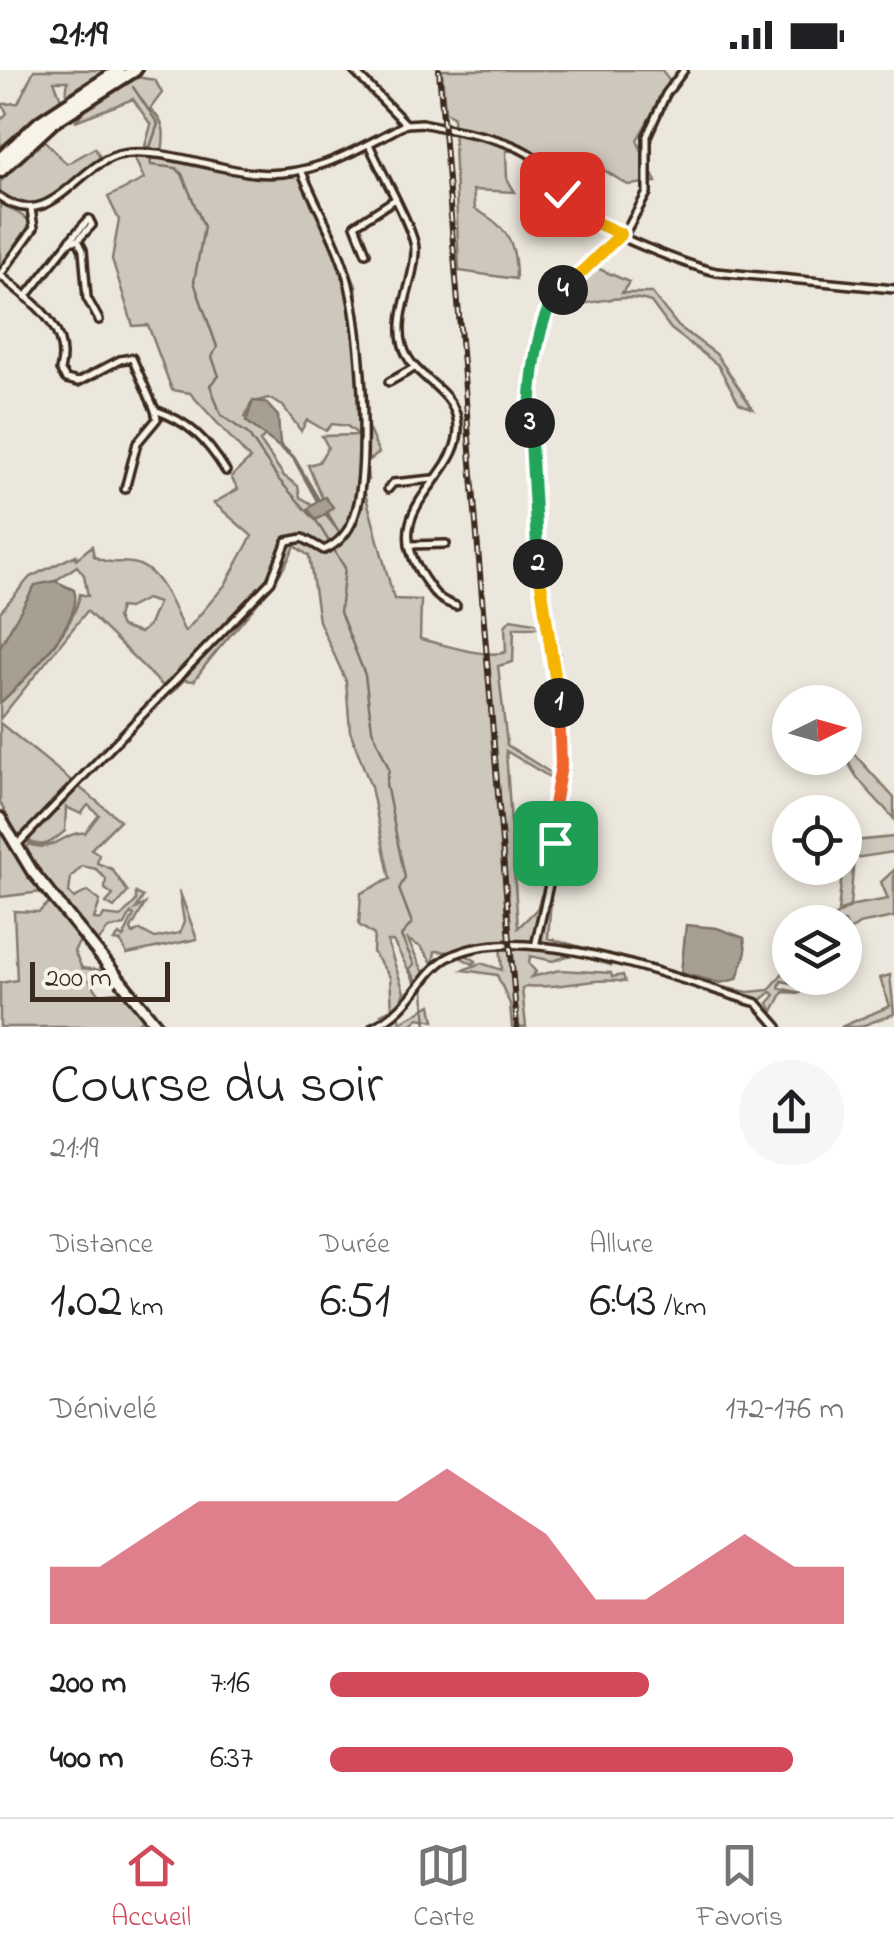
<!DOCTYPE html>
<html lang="fr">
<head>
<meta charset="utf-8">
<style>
  :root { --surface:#fff; --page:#f6f6f6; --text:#202124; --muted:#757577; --line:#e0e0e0; --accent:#d1495b }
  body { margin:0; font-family:"Indie Flower",sans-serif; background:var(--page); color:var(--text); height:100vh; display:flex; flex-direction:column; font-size:38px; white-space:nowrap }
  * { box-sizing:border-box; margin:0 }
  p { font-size:32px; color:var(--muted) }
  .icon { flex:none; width:55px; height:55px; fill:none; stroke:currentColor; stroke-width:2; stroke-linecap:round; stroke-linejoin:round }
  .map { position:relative; height:957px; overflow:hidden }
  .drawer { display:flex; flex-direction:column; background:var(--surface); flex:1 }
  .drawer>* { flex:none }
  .needle { width:65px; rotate:85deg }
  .fabs { position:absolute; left:772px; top:615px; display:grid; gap:20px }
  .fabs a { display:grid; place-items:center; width:90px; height:90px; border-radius:50%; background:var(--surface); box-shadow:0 5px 15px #0003; font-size:50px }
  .scale { position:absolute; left:30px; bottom:25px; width:140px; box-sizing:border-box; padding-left:10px; border:5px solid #3b2a1e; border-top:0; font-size:28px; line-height:35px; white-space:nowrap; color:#3b2a1e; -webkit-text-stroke:8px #f7f3e8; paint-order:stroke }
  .pin { position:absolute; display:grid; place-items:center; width:85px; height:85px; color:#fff; margin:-42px; border-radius:20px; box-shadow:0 5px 15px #0006 }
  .km { position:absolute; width:50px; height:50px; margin:-25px; border-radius:50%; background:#222; color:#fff; font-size:28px; line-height:50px; text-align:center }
  .round { display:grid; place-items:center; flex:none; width:105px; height:105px; border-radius:52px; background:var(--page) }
  .overview { display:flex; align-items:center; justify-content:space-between; height:170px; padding:0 50px }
  h1 { font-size:55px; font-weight:600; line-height:75px }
  .stats { display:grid; grid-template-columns:repeat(3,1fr); gap:15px; height:170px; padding:10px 50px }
  .stats div { display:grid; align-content:center }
  .stats b { font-size:50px; font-weight:600 }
  .stats small { font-size:28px; font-weight:400 }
  .stats p { font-size:28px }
  .chart { height:280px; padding:20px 50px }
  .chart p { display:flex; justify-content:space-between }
  .chart svg { width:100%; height:180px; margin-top:10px; fill:var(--accent); opacity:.7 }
  ul { padding:0 50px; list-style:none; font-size:32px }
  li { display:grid; grid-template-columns:160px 120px 1fr; align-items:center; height:75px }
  li i { height:25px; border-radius:12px; background:var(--accent) }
  .status { display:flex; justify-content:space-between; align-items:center; height:70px; padding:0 50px; background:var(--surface); direction:ltr }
  .status svg { height:28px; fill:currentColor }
  .tab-bar { display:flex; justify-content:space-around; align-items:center; height:140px; border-top:2px solid var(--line); background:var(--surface); font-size:28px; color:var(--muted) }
  .tab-bar a { display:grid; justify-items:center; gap:5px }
  .tab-bar .current { color:var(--accent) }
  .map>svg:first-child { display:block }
  .green { fill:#cec8bc; stroke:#84796d; stroke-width:2.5; fill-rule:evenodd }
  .water { fill:#a89f93; stroke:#7c7064; stroke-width:2.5 }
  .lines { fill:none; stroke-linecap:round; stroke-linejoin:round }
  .stream { stroke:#7c7064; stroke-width:2.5 }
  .minor-casing { stroke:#3b2a1e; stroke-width:12 }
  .primary-casing { stroke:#3b2a1e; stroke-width:16 }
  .trunk-casing { stroke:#3b2a1e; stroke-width:18 }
  .minor { stroke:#f7f3e8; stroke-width:5 }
  .primary { stroke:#f7f3e8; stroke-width:9 }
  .trunk { stroke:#f7f3e8; stroke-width:10 }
  .rail-casing { stroke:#3b2a1e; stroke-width:6 }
  .rail { stroke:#f7f3e8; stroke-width:2.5; stroke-dasharray:8; stroke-linecap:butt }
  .split-1-casing { stroke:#fff; stroke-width:20 }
  .split-2-casing { stroke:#fff; stroke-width:20 }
  .split-3-casing { stroke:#fff; stroke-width:20 }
  .split-4-casing { stroke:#fff; stroke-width:20 }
  .split-5-casing { stroke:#fff; stroke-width:20 }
  .split-1 { stroke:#f0652b; stroke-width:12 }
  .split-2 { stroke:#f5b400; stroke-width:12 }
  .split-3 { stroke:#22a559; stroke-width:12 }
  .split-4 { stroke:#22a559; stroke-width:12 }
  .split-5 { stroke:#f5b400; stroke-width:12 }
</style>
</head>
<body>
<div class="status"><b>21:19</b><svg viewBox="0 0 49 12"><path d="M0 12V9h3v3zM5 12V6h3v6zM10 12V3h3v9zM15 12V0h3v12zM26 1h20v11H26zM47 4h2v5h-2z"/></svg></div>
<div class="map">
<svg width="894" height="957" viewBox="0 0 894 957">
  <rect width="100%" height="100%" fill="#ece7dc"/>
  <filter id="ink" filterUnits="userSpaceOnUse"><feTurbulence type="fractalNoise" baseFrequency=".01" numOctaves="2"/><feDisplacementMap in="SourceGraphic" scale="20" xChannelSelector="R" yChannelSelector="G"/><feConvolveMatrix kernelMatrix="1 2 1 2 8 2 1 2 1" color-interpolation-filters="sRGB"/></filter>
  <g filter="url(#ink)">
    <g class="green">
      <path d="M34 0H111L72 25 66 23 68 11H54L61 29 0 77V51L7 43 2 34 18 33Z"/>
      <path d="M442 0H662L670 12 637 70 656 112 628 115 586 89 558 108 530 81H506L507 109 515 122 473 120 475 139C508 157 516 172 516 209L459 201 453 46 445 42Z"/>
      <path d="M136 7 155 10 162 23 150 39C166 53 165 63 162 83L145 76 151 55 133 29 75 51 96 29Z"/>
      <path d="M43 69 67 94 95 78 101 89C69 112 40 153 0 122V112Z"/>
      <path d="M131 80 263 101H306L356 216 366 353 379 383 366 393 368 410 362 412 394 529 421 530 420 569C443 574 486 589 506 582L505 556 511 549 541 554 542 558H514L513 592 498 596 507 675 554 705 553 709 506 681 518 858 537 839 541 826 551 830 548 868 603 883 610 895 573 884 553 891 530 886 529 894 536 902 531 907 560 900 611 903 612 907 623 905 625 912C593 906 561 920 527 916L522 919 526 957H512L510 934 497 905 463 900 481 893 502 900 500 875 458 880 476 891 473 894 450 882 435 881 433 894 421 877 408 870 424 903 416 914 393 871H387L404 922 398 939 401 952 431 935 434 951 419 948 408 957H381L385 954 381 944 392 939 390 907 373 882 374 865 359 855 361 823 390 809 371 717 350 661 346 611 319 551 309 486 295 476C273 527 225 564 194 611L184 610 171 624 87 541 0 649V633C27 608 74 560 80 524L88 526 84 505 77 496 55 511 35 516 0 577V542L30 507 76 485V489L92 476 94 486C107 495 118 491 132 493 161 497 174 541 185 562L225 515 252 466 214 433 238 419 231 407 250 389 190 323 172 320 148 255 133 256 112 189 119 150 108 127 144 109ZM268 328 283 336 301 361 307 350 326 361 332 354 347 356 359 365 322 366 328 377 319 392 308 395 326 437 322 440 300 427 298 416 284 406 260 371 269 363 245 347 251 333ZM146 529 158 533 149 555 140 563 121 557 117 548 120 537 128 538Z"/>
      <path d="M0 132 32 152 0 197Z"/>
      <path d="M595 197 629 212 622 223H652L678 256 716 284 753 339 739 333 718 295 671 259 651 232C624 223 598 232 576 235L580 224 576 217Z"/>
      <path d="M0 653 120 750 91 779 99 784 97 793 112 799 128 822 114 838 106 833 113 825 105 819 106 809 96 799 82 796 71 807 69 822 74 828 88 821 100 831 94 849 101 850 104 845 121 847 136 831V823L143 827 136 839 145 834 131 859 133 864 140 860 155 868 180 863 184 852 179 820 197 869 127 884 121 872 114 871 119 865 123 868 134 845 131 843 125 855 108 859 96 874 81 869 74 881 82 898 101 900 89 910 99 924 125 921 144 948 134 957H0V913L17 910 14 841 39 842 55 827 26 780 29 774C53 785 65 760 85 763L99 745 88 735 81 744 66 737 65 761C53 771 45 779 30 772V763L16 764 0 732Z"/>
      <path d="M846 675 894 728V749C878 728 843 703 846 675Z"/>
      <path d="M0 755 42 822 0 827Z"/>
      <path d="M894 767V782L854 788 850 836 838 842 845 772Z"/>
      <path d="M894 800V847L859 854 849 861 845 852H825L854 835 888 829 881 812Z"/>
      <path d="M790 894V908L802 909 796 914 781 911 779 918 801 923 783 922 773 941 768 933 775 925 771 922 760 931 717 919 716 916 748 922 769 920Z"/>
      <path d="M890 905 894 944 859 957H841L890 936 880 908Z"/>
    </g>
    <g class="water">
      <path d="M253 331 265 332 278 346 280 374 294 387 319 430 325 427 333 437 327 442 339 462 325 444 316 450 308 439 317 431 293 388 246 351Z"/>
      <path d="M55 511 74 520C85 550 21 614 0 633V577L35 515Z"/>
      <path d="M686 855 717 858 744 868 746 882 737 909 720 913 681 903Z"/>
    </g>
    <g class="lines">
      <path class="stream" d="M133 17 158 54 149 80 151 95 176 98 182 104 204 157 194 212 217 277 212 287 219 306 210 315 221 345 248 364 279 410 317 452 345 498 340 542 365 605 372 659 389 699 386 714 405 808 399 819 412 853 401 866 414 894 409 899 424 921 426 957"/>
      <defs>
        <g id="minor">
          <path d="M353 0 406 54"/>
          <path d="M369 74C378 96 415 161 415 179 416 210 394 244 403 276 412 308 450 316 457 348 469 409 373 432 423 507 433 522 437 530 456 536"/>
          <path d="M0 127C50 163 75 97 118 85 153 75 218 100 255 103 312 109 358 79 406 54L422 53C455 61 496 65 526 82 551 96 561 125 582 144 603 163 687 195 716 202L894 219"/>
          <path d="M31 139 34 158 0 205C29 230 72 256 60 300L66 309 78 312 120 290 132 288 155 340 157 349 137 373 125 419"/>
          <path d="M624 165 647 123V66L666 24 684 0"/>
          <path d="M70 170 89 149 92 155 78 170"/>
          <path d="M366 183 355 155 394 130"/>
          <path d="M26 227 69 172 78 170 83 180 87 228 99 250"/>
          <path d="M389 312 414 298"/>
          <path d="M155 340C189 352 206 369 226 401"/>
          <path d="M388 419 393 413 433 409"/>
          <path d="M409 475 446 474"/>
          <path d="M17 775 271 511 287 471 303 468 324 480C338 474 348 463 354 447 371 402 361 274 351 224 344 183 318 141 302 102"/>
          <path d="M536 872 555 788 553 741 561 696 557 598 532 444 530 336 540 271 555 225 576 211 621 163"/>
          <path d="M373 957C414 938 423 899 451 886 526 849 679 910 757 933L778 957"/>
        </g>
        <path id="primary" d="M0 748 32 801 158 957"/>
        <g id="trunk">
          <path d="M0 89 40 52 119 0"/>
          <path d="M0 101 53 52 135 0"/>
        </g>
      </defs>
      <use href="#minor" class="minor-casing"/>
      <use href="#primary" class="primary-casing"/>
      <use href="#trunk" class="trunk-casing"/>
      <use href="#minor" class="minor"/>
      <use href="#primary" class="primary"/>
      <use href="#trunk" class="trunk"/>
      <defs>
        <path id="rail" d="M439 0 517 957"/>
      </defs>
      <use href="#rail" class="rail-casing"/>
      <use href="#rail" class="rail"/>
    </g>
  </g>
  <g class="lines" filter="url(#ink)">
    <defs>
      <path id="split-1" d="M555 773 553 741 561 696 559 633"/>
      <path id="split-2" d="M538 494 559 633"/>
      <path id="split-3" d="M530 353 538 494"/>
      <path id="split-4" d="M530 353C530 323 536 237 563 220"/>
      <path id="split-5" d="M562 124 586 148 621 164 563 220"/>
    </defs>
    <use href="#split-1" class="split-1-casing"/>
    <use href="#split-2" class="split-2-casing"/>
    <use href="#split-3" class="split-3-casing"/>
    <use href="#split-4" class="split-4-casing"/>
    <use href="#split-5" class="split-5-casing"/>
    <use href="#split-1" class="split-1"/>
    <use href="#split-2" class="split-2"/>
    <use href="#split-3" class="split-3"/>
    <use href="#split-4" class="split-4"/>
    <use href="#split-5" class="split-5"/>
  </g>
</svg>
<div class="fabs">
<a><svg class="needle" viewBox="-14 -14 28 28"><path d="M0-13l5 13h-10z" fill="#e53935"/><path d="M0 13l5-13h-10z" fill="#757577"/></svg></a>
<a><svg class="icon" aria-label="locate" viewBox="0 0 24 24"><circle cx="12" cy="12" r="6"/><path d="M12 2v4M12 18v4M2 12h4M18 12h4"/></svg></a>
<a><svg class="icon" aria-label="layers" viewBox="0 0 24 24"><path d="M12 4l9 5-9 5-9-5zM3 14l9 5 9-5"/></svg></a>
</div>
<div class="scale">200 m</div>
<div class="pin" style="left:555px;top:773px;background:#1e9e55"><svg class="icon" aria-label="arrive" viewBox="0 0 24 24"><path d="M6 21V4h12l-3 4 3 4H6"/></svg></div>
<div class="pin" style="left:562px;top:124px;background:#d93025"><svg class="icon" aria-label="check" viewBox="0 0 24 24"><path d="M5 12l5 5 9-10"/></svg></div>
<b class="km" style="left:559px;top:633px">1</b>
<b class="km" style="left:538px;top:494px">2</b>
<b class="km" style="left:530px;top:353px">3</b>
<b class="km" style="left:563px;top:220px">4</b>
</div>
<section class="drawer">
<div class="overview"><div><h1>Course du soir</h1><p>21:19</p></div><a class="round"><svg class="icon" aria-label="share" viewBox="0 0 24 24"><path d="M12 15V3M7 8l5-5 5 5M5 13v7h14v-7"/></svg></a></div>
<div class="stats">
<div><p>Distance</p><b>1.02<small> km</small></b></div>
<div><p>Durée</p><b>6:51</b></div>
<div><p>Allure</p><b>6:43<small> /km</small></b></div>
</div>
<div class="chart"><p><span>Dénivelé</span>172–176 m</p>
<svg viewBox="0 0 160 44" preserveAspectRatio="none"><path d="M0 44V30L10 30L20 22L30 14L40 14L50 14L60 14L70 14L80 6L90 14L100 22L110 38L120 38L130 30L140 22L150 30L160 30V44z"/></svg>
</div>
<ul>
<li><b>200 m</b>7:16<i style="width:62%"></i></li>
<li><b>400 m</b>6:37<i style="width:90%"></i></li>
</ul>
</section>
<nav class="tab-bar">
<a class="current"><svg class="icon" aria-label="home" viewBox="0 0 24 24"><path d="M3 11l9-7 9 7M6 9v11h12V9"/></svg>Accueil</a>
<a><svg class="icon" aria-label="map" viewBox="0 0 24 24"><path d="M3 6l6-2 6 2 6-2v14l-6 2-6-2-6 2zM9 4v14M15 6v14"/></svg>Carte</a>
<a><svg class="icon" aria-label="saved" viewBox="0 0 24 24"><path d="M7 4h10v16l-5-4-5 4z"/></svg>Favoris</a>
</nav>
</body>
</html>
